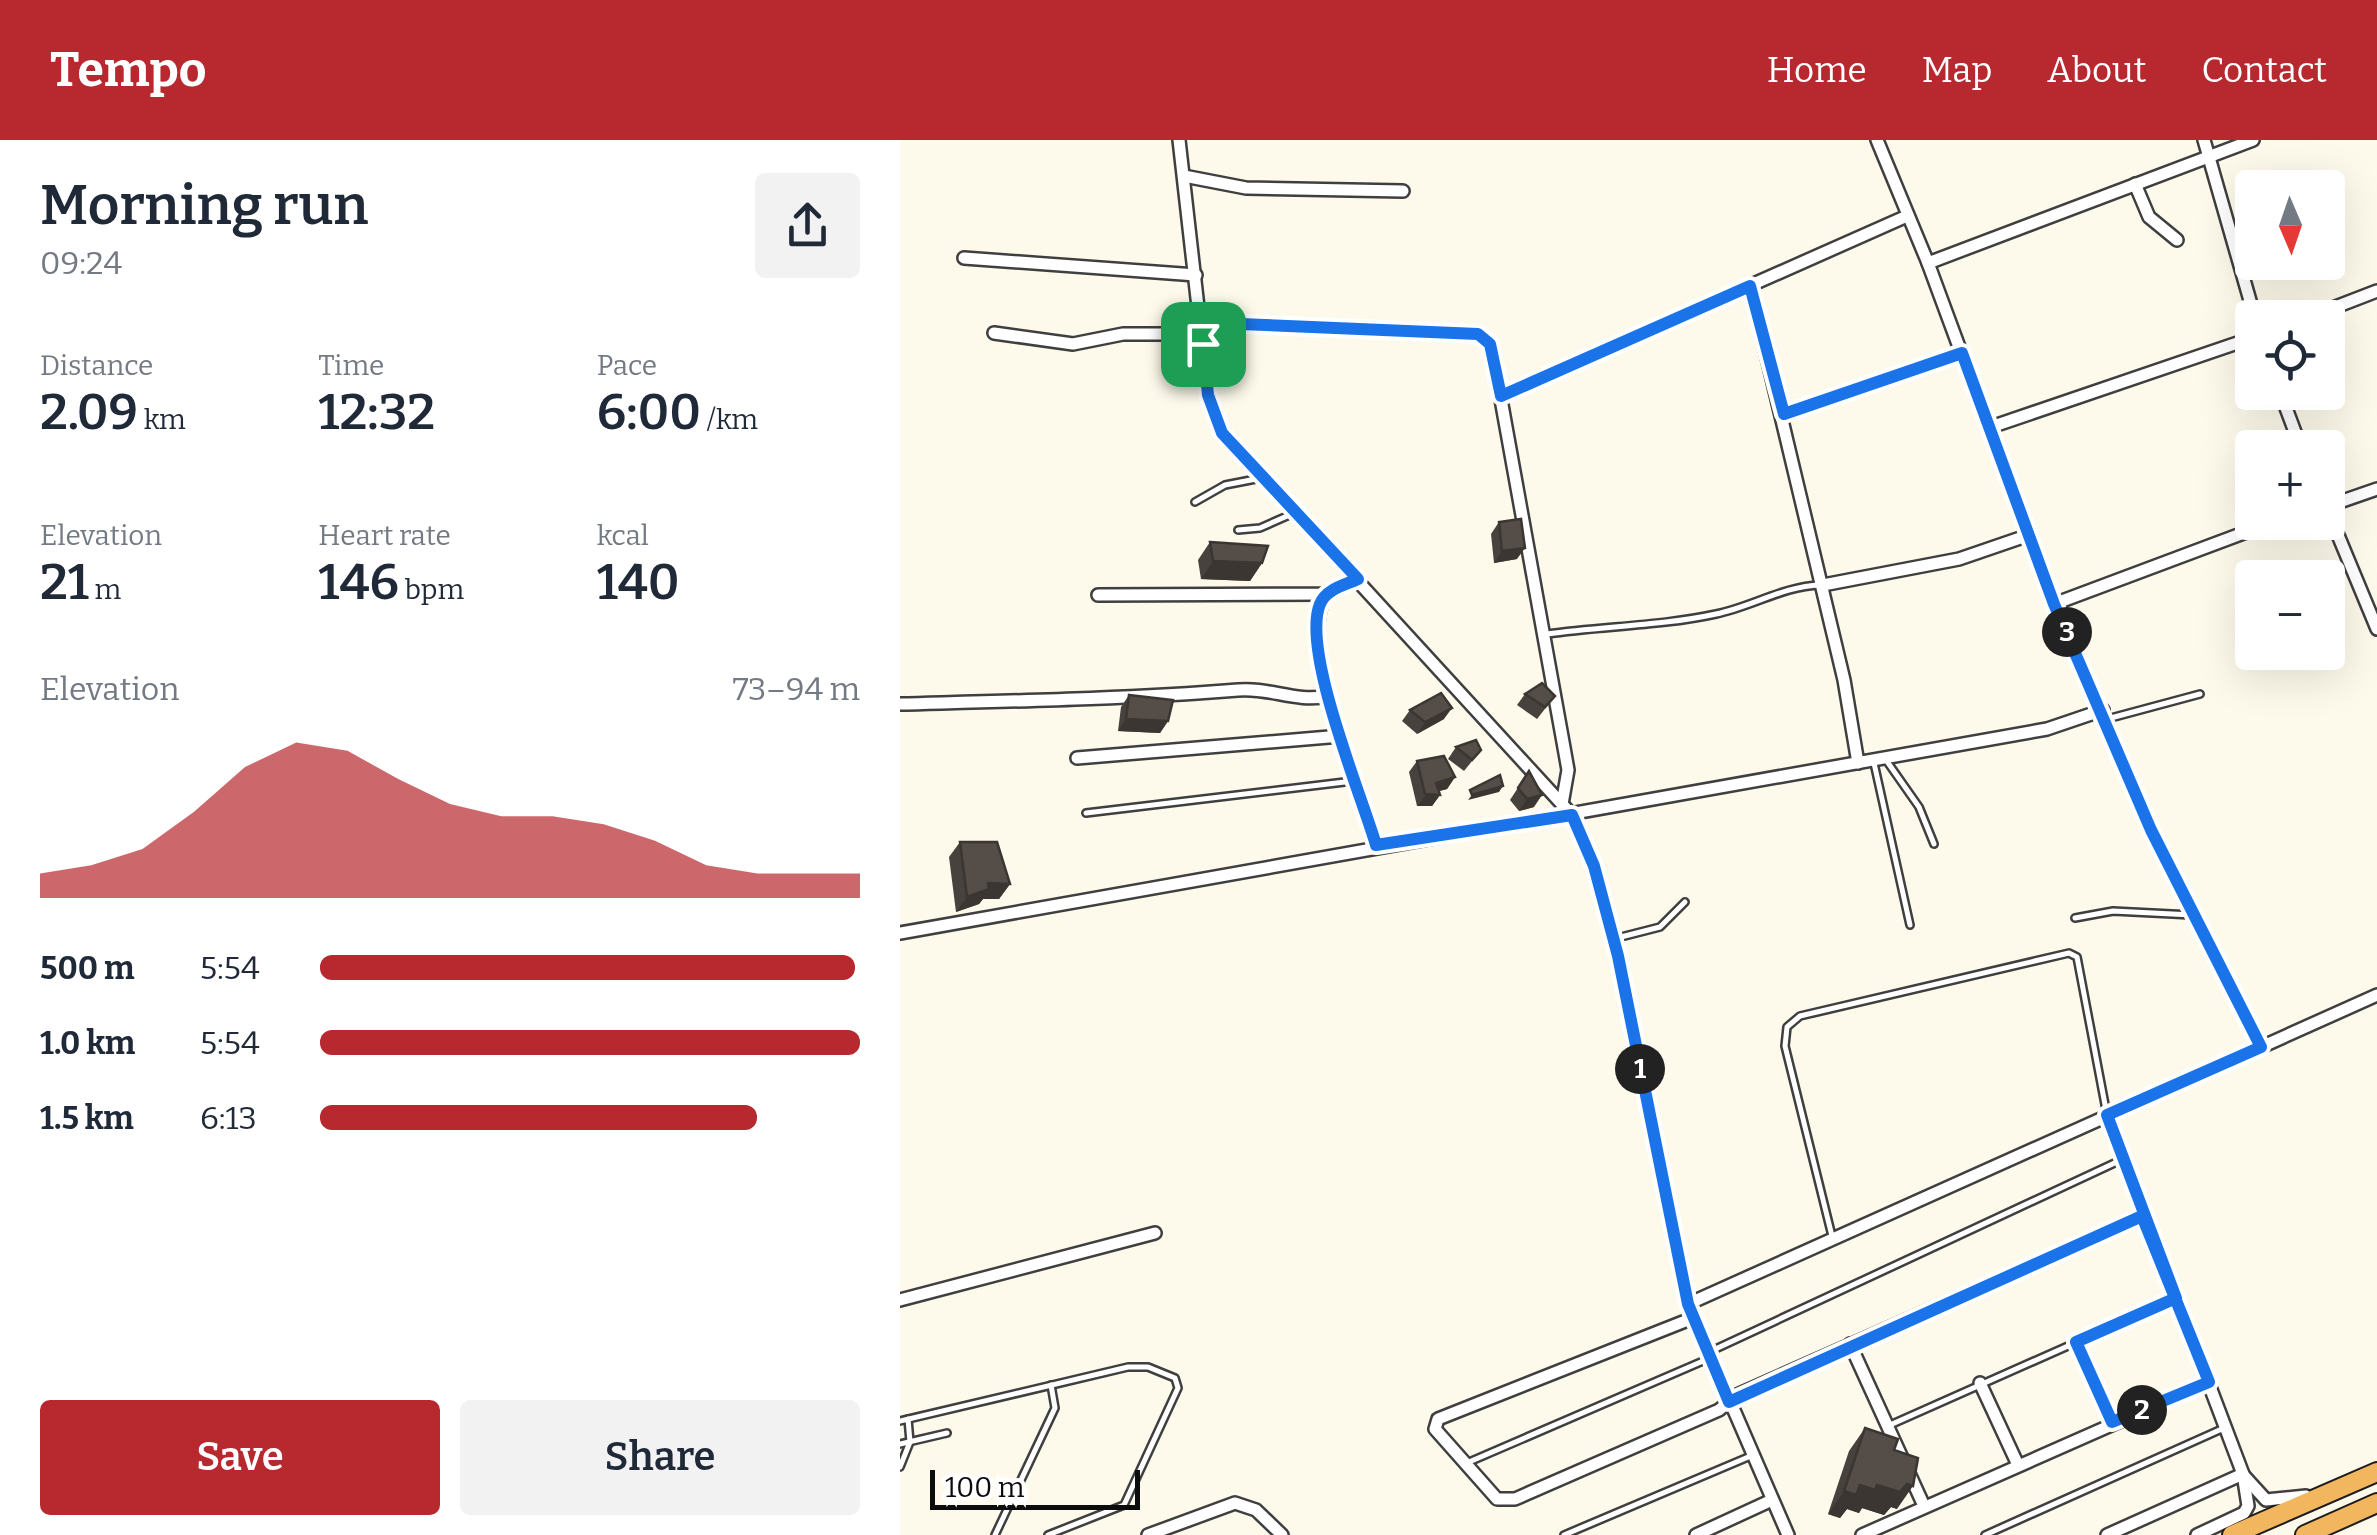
<!DOCTYPE html>
<html lang="en">
<head>
<meta charset="utf-8">
<style>
  :root { --surface:#fff; --page:#f2f2f3; --text:#1f2937; --muted:#747a83; --accent:#b7282f }
  body { margin:0; font-family:Bitter,serif; background:var(--page); color:var(--text); height:100vh; display:flex; flex-direction:column; font-size:38px; white-space:nowrap }
  * { box-sizing:border-box; margin:0 }
  p { font-size:32px; color:var(--muted) }
  .icon { flex:none; width:55px; height:55px; fill:none; stroke:currentColor; stroke-width:2; stroke-linecap:round; stroke-linejoin:round }
  .map { position:relative; flex:1; overflow:hidden }
  .panel { display:flex; flex-direction:column; background:var(--surface); width:900px }
  .panel>* { flex:none }
  .needle { width:65px; rotate:178deg }
  .tools { position:absolute; left:1335px; top:30px; display:grid; gap:20px }
  .tools a { display:grid; place-items:center; width:110px; height:110px; border-radius:10px; background:var(--surface); box-shadow:0 10px 40px #0002; font-size:50px }
  .scale { position:absolute; left:30px; bottom:25px; width:210px; box-sizing:border-box; padding-left:10px; border:5px solid #0c0c0c; border-top:0; font-size:28px; line-height:35px; white-space:nowrap; color:#0c0c0c; -webkit-text-stroke:8px #fff; paint-order:stroke }
  .pin { position:absolute; display:grid; place-items:center; width:85px; height:85px; color:#fff; margin:-42px; border-radius:20px; box-shadow:0 5px 15px #0006 }
  .km { position:absolute; width:50px; height:50px; margin:-25px; border-radius:50%; background:#222; color:#fff; font-size:28px; line-height:50px; text-align:center }
  .round { display:grid; place-items:center; flex:none; width:105px; height:105px; border-radius:10px; background:var(--page) }
  .summary { display:flex; align-items:center; justify-content:space-between; height:170px; padding:0 40px }
  h1 { font-size:55px; font-weight:600; line-height:75px }
  .stats { display:grid; grid-template-columns:repeat(3,1fr); gap:15px; height:170px; padding:10px 40px }
  .stats div { display:grid; align-content:center }
  .stats b { font-size:50px; font-weight:600 }
  .stats small { font-size:28px; font-weight:400 }
  .stats p { font-size:28px }
  .chart { height:280px; padding:20px 40px }
  .chart p { display:flex; justify-content:space-between }
  .chart svg { width:100%; height:180px; margin-top:10px; fill:var(--accent); opacity:.7 }
  .action { display:flex; gap:20px; margin-top:auto; padding:20px 40px }
  .action a { flex:1; height:115px; border-radius:10px; background:var(--accent); color:#fff; font-size:40px; font-weight:600; line-height:115px; text-align:center }
  .action a+a { background:var(--page); color:var(--text) }
  ul { padding:0 40px; list-style:none; font-size:32px }
  li { display:grid; grid-template-columns:160px 120px 1fr; align-items:center; height:75px }
  li i { height:25px; border-radius:12px; background:var(--accent) }
  header { display:flex; align-items:center; gap:60px; box-sizing:border-box; height:140px; padding:0 50px; background:var(--accent); color:#fff }
  header strong { font-size:48px }
  nav { display:flex; gap:55px; margin-inline-start:auto; font-size:35px }
  main { display:flex; flex:1; min-height:0 }
  .map>svg:first-child { display:block }
  .lines { fill:none; stroke-linecap:round; stroke-linejoin:round }
  .service-casing { stroke:#3f3f3f; stroke-width:10 }
  .minor-casing { stroke:#3f3f3f; stroke-width:16 }
  .trunk-casing { stroke:#1d1d1d; stroke-width:22 }
  .service { stroke:#fff; stroke-width:5 }
  .minor { stroke:#fff; stroke-width:11 }
  .trunk { stroke:#f2b65e; stroke-width:18 }
  .wall { fill:#48423e }
  .shaded-wall { fill:#3b3632 }
  .building { fill:#544d48; stroke:#3b3632; stroke-width:2.5 }
  .route-casing { stroke:#fff; stroke-width:20 }
  .route { stroke:#1a73e8; stroke-width:12 }
</style>
</head>
<body>
<header>
<strong>Tempo</strong>
<nav><a>Home</a><a>Map</a><a>About</a><a>Contact</a></nav>
</header>
<main>
<section class="panel">
<div class="summary"><div><h1>Morning run</h1><p>09:24</p></div><a class="round"><svg class="icon" aria-label="share" viewBox="0 0 24 24"><path d="M12 15V3M7 8l5-5 5 5M5 13v7h14v-7"/></svg></a></div>
<div class="stats">
<div><p>Distance</p><b>2.09<small> km</small></b></div>
<div><p>Time</p><b>12:32</b></div>
<div><p>Pace</p><b>6:00<small> /km</small></b></div>
</div>
<div class="stats">
<div><p>Elevation</p><b>21<small> m</small></b></div>
<div><p>Heart rate</p><b>146<small> bpm</small></b></div>
<div><p>kcal</p><b>140</b></div>
</div>
<div class="chart"><p><span>Elevation</span>73–94 m</p>
<svg viewBox="0 0 160 44" preserveAspectRatio="none"><path d="M0 44V38L10 36L20 32L30 23L40 12L50 6L60 8L70 15L80 21L90 24L100 24L110 26L120 30L130 36L140 38L150 38L160 38V44z"/></svg>
</div>
<ul>
<li><b>500 m</b>5:54<i style="width:99%"></i></li>
<li><b>1.0 km</b>5:54<i style="width:100%"></i></li>
<li><b>1.5 km</b>6:13<i style="width:81%"></i></li>
</ul>
<div class="action"><a>Save</a><a>Share</a></div>
</section>
<div class="map">
<svg width="1477" height="1395" viewBox="0 0 1477 1395">
  <rect width="100%" height="100%" fill="#fefaeb"/>
  <g class="lines">
    <defs>
      <g id="service">
        <path d="M295 362 325 345 361 338"/>
        <path d="M338 390 360 388 394 373"/>
        <path d="M647 494C703 486 761 486 816 474 851 467 884 446 920 445"/>
        <path d="M1207 579 1300 554"/>
        <path d="M986 620 1019 667 1034 704"/>
        <path d="M974 623 1010 785"/>
        <path d="M186 673 453 641"/>
        <path d="M1175 778 1213 771 1292 775"/>
        <path d="M717 798 760 787 785 762"/>
        <path d="M932 1096 885 906 887 887 900 876 1169 813 1177 817 1207 975"/>
        <path d="M809 1212 1221 1020"/>
        <path d="M0 1281 228 1227H248L275 1238 278 1248 224 1365 148 1395"/>
        <path d="M990 1285 1276 1158"/>
        <path d="M0 1304 47 1293"/>
        <path d="M569 1322 810 1218"/>
        <path d="M0 1327 10 1302 8 1279"/>
        <path d="M95 1395 155 1268 151 1245"/>
        <path d="M664 1395 853 1315"/>
        <path d="M1085 1395 1324 1288"/>
      </g>
      <g id="minor">
        <path d="M279 0 308 255 322 293 672 675 694 726 718 817 788 1164 888 1395"/>
        <path d="M977 0 1028 123 1154 464 1251 690 1361 907"/>
        <path d="M1304 0 1355 178"/>
        <path d="M284 36 346 48 503 51"/>
        <path d="M1235 44 1249 77 1277 100"/>
        <path d="M64 118 296 135"/>
        <path d="M1028 123 1353 0"/>
        <path d="M850 146 944 540 958 623"/>
        <path d="M1407 178 1477 151"/>
        <path d="M94 193 173 204 223 194H302"/>
        <path d="M303 204C322 201 331 185 350 184L578 194 591 204 663 602 668 630 662 664"/>
        <path d="M1380 252 1401 308"/>
        <path d="M601 256 1007 76"/>
        <path d="M883 274 1062 213"/>
        <path d="M1088 288 1352 198"/>
        <path d="M1428 366 1477 349"/>
        <path d="M1428 371 1477 489"/>
        <path d="M923 445 1059 419 1129 395"/>
        <path d="M426 454C395 508 458 647 477 705"/>
        <path d="M198 455 426 454 458 439"/>
        <path d="M1154 464 1373 382"/>
        <path d="M0 564C113 561 226 559 338 550 370 547 395 563 429 556"/>
        <path d="M177 618 441 596"/>
        <path d="M0 793 1147 589 1203 570"/>
        <path d="M1207 975 1343 1334 1348 1366 1344 1373 1297 1395"/>
        <path d="M0 1160 255 1093"/>
        <path d="M788 1164 1477 855"/>
        <path d="M793 1178 538 1279 535 1289 597 1359H615L819 1270 839 1254 1242 1076"/>
        <path d="M1176 1202 1212 1283"/>
        <path d="M950 1204 1024 1366"/>
        <path d="M1080 1243 1118 1325"/>
        <path d="M1345 1337 1366 1360 1406 1356"/>
        <path d="M248 1395 335 1363 356 1370 382 1395"/>
        <path d="M796 1395 872 1360"/>
        <path d="M962 1395 1309 1242"/>
        <path d="M1207 1395 1343 1334"/>
      </g>
      <g id="trunk">
        <path d="M1332 1395 1477 1332"/>
        <path d="M1405 1395 1477 1363"/>
      </g>
    </defs>
    <use href="#service" class="service-casing"/>
    <use href="#minor" class="minor-casing"/>
    <use href="#trunk" class="trunk-casing"/>
    <use href="#service" class="service"/>
    <use href="#minor" class="minor"/>
    <use href="#trunk" class="trunk"/>
  </g>
  <g class="wall">
    <path d="M599 382 617 419 594 423 591 394Z"/>
    <path d="M310 402 362 423 350 441 301 439 298 420Z"/>
    <path d="M625 554 655 556 637 579 617 565Z"/>
    <path d="M229 555 268 581 260 593 218 591 221 567Z"/>
    <path d="M510 570 544 579 517 594 502 581Z"/>
    <path d="M556 607 581 610 564 631 548 619Z"/>
    <path d="M517 621 555 637 547 649 539 651 540 655 532 666H517L509 632Z"/>
    <path d="M629 631 634 667 619 671 610 660Z"/>
    <path d="M60 702 110 744 99 759H83L79 764 56 772 49 717Z"/>
    <path d="M965 1288 994 1310 997 1369 991 1367 984 1375 962 1368 959 1373 947 1369 940 1378 928 1374 949 1311Z"/>
  </g>
  <g class="shaded-wall">
    <path d="M625 408 617 419 594 423 602 411Z"/>
    <path d="M313 421 362 423 350 441 301 439Z"/>
    <path d="M552 568 544 579 517 594 525 582Z"/>
    <path d="M226 579 268 581 260 593 218 591Z"/>
    <path d="M555 637 547 649 528 654 540 655 532 666H517L536 643Z"/>
    <path d="M603 646 599 652 568 660 572 655Z"/>
    <path d="M642 655 634 667 619 671 627 659Z"/>
    <path d="M88 743 110 744 99 759H83L79 764 56 772 67 757Z"/>
    <path d="M1007 1344 1013 1346 997 1369 991 1367 984 1375 962 1368 959 1373 947 1369 940 1378 928 1374 944 1351 960 1345Z"/>
  </g>
  <g class="building">
    <path d="M621 379 625 408 602 411 599 382Z"/>
    <path d="M310 402 368 406 362 423 313 421Z"/>
    <path d="M642 543 655 556 645 567 625 554Z"/>
    <path d="M541 553 552 568 525 582 510 570Z"/>
    <path d="M229 555 273 560 268 581 226 579Z"/>
    <path d="M576 600 581 610 572 620 556 607Z"/>
    <path d="M544 616 555 637 536 643 540 655 525 654 517 621Z"/>
    <path d="M629 631 642 655 627 659 618 648Z"/>
    <path d="M600 635 603 646 572 655 570 650Z"/>
    <path d="M60 702H97L110 744 88 743 89 749 67 757Z"/>
    <path d="M965 1288 998 1299 994 1310 1018 1318 1013 1346 1007 1344 1000 1352 977 1345 975 1350 960 1345 956 1355 944 1351Z"/>
  </g>
  <g class="lines">
    <defs>
      <path id="route" d="M303 204 308 255 322 293 458 439C445 445 426 449 420 464 401 510 461 654 476 705L672 675 694 726 718 816 788 1164 829 1262 1242 1076 1309 1242 1212 1282 1176 1202 1276 1158 1207 975 1361 907 1251 690 1154 464 1062 213 884 274 850 146 601 256 590 204 578 194 340 184 323 199 303 204"/>
    </defs>
    <use href="#route" class="route-casing"/>
    <use href="#route" class="route"/>
  </g>
</svg>
<div class="tools">
<a><svg class="needle" viewBox="-14 -14 28 28"><path d="M0-13l5 13h-10z" fill="#e53935"/><path d="M0 13l5-13h-10z" fill="#747a83"/></svg></a>
<a><svg class="icon" aria-label="locate" viewBox="0 0 24 24"><circle cx="12" cy="12" r="6"/><path d="M12 2v4M12 18v4M2 12h4M18 12h4"/></svg></a>
<a>+</a>
<a>−</a>
</div>
<div class="scale">100 m</div>
<div class="pin" style="left:303px;top:204px;background:#1e9e55"><svg class="icon" aria-label="arrive" viewBox="0 0 24 24"><path d="M6 21V4h12l-3 4 3 4H6"/></svg></div>
<b class="km" style="left:740px;top:929px">1</b>
<b class="km" style="left:1242px;top:1270px">2</b>
<b class="km" style="left:1167px;top:492px">3</b>
</div>
</main>
</body>
</html>
